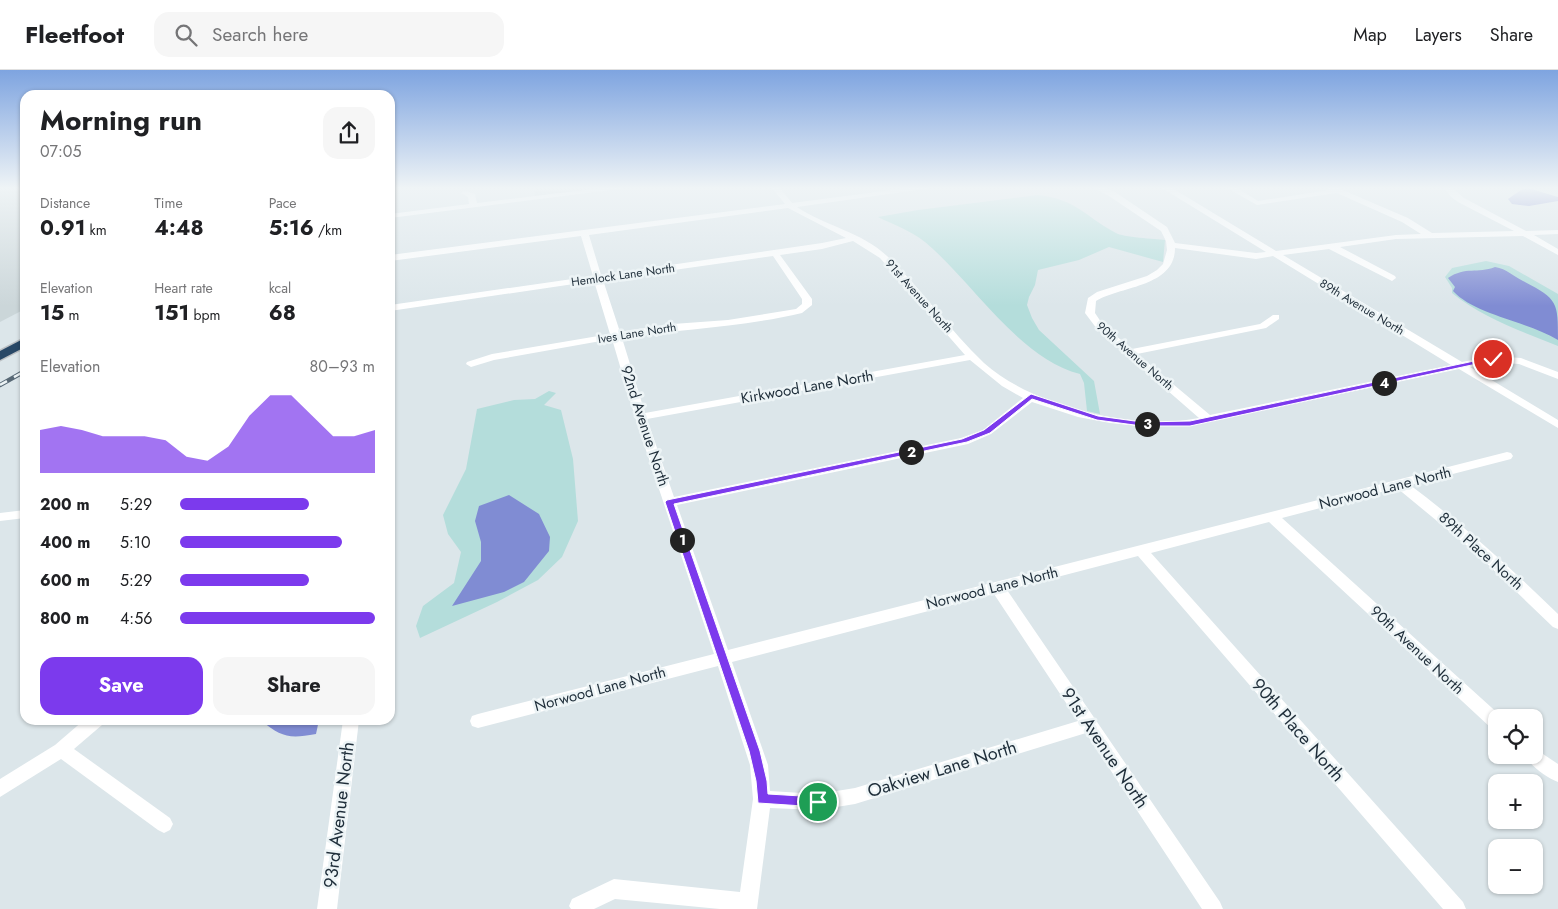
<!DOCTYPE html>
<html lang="en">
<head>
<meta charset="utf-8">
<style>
  :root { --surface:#fff; --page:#f6f6f6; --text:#202124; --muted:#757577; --line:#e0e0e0; --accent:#7c3aed }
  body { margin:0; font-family:Jost,sans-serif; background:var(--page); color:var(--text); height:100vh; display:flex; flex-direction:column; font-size:19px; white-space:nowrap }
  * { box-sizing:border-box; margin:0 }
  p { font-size:16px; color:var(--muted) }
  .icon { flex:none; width:28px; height:28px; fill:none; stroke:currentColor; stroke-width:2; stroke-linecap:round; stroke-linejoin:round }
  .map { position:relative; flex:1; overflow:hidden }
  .sheet { position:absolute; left:20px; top:20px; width:375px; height:635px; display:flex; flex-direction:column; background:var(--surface); border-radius:15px; box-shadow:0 1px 4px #0004 }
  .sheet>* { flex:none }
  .controls { position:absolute; left:1488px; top:639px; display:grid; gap:10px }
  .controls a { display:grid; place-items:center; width:55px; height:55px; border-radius:10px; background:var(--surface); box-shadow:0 1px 4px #0004; font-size:25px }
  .pin { position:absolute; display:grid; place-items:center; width:42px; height:42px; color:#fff; margin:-21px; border:2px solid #fff; border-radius:50%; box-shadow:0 1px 5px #0007 }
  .km { position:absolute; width:25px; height:25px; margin:-12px; border-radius:50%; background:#222; color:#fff; font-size:14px; line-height:25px; text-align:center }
  .round { display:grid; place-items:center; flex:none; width:52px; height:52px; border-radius:15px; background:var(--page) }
  .head { display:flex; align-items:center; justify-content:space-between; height:85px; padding:0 20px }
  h1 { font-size:28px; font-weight:700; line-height:38px }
  .stats { display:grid; grid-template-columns:repeat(3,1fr); gap:8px; height:85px; padding:5px 20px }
  .stats div { display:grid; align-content:center }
  .stats b { font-size:21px; font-weight:700 }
  .stats small { font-size:14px; font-weight:400 }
  .stats p { font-size:14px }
  .chart { height:140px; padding:10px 20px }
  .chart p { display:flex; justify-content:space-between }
  .chart svg { width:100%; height:90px; margin-top:5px; fill:var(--accent); opacity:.7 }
  .cta { display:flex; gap:10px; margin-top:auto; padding:10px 20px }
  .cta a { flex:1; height:58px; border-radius:15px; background:var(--accent); color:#fff; font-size:20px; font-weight:700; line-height:58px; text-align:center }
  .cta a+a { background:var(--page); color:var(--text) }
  ul { padding:0 20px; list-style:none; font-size:16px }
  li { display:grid; grid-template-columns:80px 60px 1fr; align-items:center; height:38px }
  li i { height:12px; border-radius:6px; background:var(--accent) }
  header { display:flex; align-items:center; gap:30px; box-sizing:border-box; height:70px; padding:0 25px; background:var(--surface); border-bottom:1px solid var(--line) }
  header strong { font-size:24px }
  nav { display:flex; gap:28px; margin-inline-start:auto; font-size:18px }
  .search { width:350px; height:45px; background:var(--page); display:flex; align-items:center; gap:12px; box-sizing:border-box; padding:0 18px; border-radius:15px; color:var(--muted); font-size:19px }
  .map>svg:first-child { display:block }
  .built { fill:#cbd6d9 }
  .green { fill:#b4dddb }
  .water { fill:#808cd3 }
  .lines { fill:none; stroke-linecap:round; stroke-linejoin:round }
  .highway-casing { stroke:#bcc0c4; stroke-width:3 }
  .minor { fill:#fff; fill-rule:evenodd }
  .highway { fill:#284867; fill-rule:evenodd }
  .rail-casing { stroke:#586976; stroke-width:4.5 }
  .rail { stroke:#edf4f6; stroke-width:2.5; stroke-dasharray:8; stroke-linecap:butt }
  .route { fill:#7c3aed; stroke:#fff }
  .labels { text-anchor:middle; stroke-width:5; stroke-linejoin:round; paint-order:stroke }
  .far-street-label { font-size:12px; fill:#1e2d39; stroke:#edf4f6 }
  .street-label { font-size:15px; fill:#1e2d39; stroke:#edf4f6 }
  .near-street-label { font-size:18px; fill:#1e2d39; stroke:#edf4f6 }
</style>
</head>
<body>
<header>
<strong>Fleetfoot</strong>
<div class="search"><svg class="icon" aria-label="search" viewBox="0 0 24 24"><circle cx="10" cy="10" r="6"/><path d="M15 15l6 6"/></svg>Search here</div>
<nav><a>Map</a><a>Layers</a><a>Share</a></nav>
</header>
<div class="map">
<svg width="1558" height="839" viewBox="0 0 1558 839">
  <rect width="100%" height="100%" fill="#dce6ea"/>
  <g class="built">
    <path d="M0 118H25V239L0 252Z"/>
    <path d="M534 118H601L535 126Z"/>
  </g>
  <g class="green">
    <path d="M1038 125C1076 129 1086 147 1116 163 1122 167 1156 169 1165 170L1163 192 1109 177 1079 190 1038 200 1035 215 1029 227 1027 235 1032 248 1039 260 1094 311 1100 344 1087 341 1084 313 1080 304C1018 288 973 212 925 172 910 160 894 155 878 147L918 140Z"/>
    <path d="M1486 191 1509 196 1558 224V276C1521 261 1483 248 1452 223V218L1445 207 1452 198Z"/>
    <path d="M549 321 556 323 544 335 561 340 573 389 578 451 562 487 538 510 497 532 420 568 416 556 423 536 454 513 461 482 448 464 443 445 466 399 477 339 514 330 535 329Z"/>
  </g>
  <g class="water">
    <path d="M1528 118 1558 127V131L1529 136 1512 134 1508 129 1521 120Z"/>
    <path d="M1495 197C1507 199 1513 206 1523 211 1558 229 1558 232 1558 270 1527 251 1475 245 1453 221L1455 217 1448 208C1466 196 1477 204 1495 197Z"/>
    <path d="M509 425 539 444 550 467 549 481 524 512 504 522 452 536 481 491V472L475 451 479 436Z"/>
    <path d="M260 650H319L316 664C288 669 282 667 260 650Z"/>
  </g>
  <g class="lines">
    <defs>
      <path id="highway" d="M25 268V277L0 290V281Z"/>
    </defs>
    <use href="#highway" class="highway-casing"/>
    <g class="minor">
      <path d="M602 118H627L390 148V144L469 134 468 127 461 123 465 121 475 124 477 133Z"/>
      <path d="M772 118H780L792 133 907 118H931L797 137C825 156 862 162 887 186 922 219 949 260 984 293 1033 337 1135 361 1199 348L1097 259 1085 243 1088 228 1097 222 1147 206 1157 200 1163 194 1167 180 1166 171 1161 161 1109 126 1094 118H1105L1115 122 1167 157 1175 173 1256 183 1266 182 1162 118H1172L1276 181 1396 165 1421 164 1402 152 1337 123 1257 135 1227 118H1237L1258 131 1329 120 1327 118H1338L1408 148 1432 163 1514 161 1458 132 1450 126 1445 118H1453L1464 128 1526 161 1558 160V164L1534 165 1558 179V185L1523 166 1396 169 1340 177 1395 206 1396 208 1392 211 1329 179 1283 185 1462 292 1493 286 1521 288 1558 302V309L1519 294 1493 292 1470 297 1558 350V358L1459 299 1190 356H1138L1110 353 1078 347 1032 332 991 364 968 374 677 435 728 580 1507 382 1511 383 1513 386 1511 389 1410 415C1462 454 1511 498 1558 544V559L1553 557 1477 484 1397 418 1282 448 1502 647 1496 648V659L1490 657 1269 452 1151 483 1463 832 1466 839H1443L1138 486 1007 520 1220 832 1223 839H1202L1086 663 855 734 818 740 770 738 757 839H720L615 829 594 839H571L569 836 572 829 614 809 740 822 753 729 750 695 718 596 478 658 472 656 470 651 472 646 478 644 714 584 635 347 612 269 494 290 471 297 466 294 467 292 492 284 610 264 594 211 390 241V235L593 206 581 166 390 191V185L785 134ZM788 138 846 168 822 173 601 205 589 165ZM853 171 880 188 965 285 645 343 622 268C682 259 743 257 802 243L812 235V229L780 185 822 179ZM1175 178 1256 189 1273 186 1451 295 1210 345 1137 284 1266 258 1279 249V245H1273L1260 254 1132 279 1103 255 1095 243 1096 231C1121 216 1175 217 1175 178ZM773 186 802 229V234L796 239 728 250 673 254 620 262 603 210ZM970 290 1002 316 1023 328 983 360 961 368 674 427 647 349ZM994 524 1078 651 855 718 818 724 770 721 768 695 732 592Z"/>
      <path d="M25 440V448L0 451V443Z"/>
      <path d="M84 650H104L102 655 74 679 170 748 173 754 170 760 164 763 158 760 61 689 0 727V709L55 675Z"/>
      <path d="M343 650H359L337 839H317Z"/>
      <path d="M1534 678 1558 694V712C1547 708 1530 696 1525 685H1534Z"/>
    </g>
    <use href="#highway" class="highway"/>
    <defs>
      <path id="rail" d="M0 315 25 301"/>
    </defs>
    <use href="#rail" class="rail-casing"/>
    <use href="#rail" class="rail"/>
  </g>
  <linearGradient id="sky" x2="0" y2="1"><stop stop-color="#7ea4e0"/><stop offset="0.5" stop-color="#eff4f6"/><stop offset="1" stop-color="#eff4f6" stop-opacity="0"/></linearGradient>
  <rect width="1558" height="236" fill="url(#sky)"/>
  <path class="route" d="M1493 287 1496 289 1495 290 1190 356H1142L1097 350 1032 329 990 363 967 372 674 434 760 681 767 711 768 724 818 727 822 728 824 732 822 736 818 737 758 733 756 711 749 681 665 432 667 430 962 369 984 360 1031 324 1098 346 1142 352 1190 351Z"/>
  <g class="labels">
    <g class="far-street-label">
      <text transform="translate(623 205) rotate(-8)" y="4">Hemlock Lane North</text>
      <text transform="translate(919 226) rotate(48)" y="4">91st Avenue North</text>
      <text transform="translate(1362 237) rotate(31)" y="4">89th Avenue North</text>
      <text transform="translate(637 263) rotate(-9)" y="4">Ives Lane North</text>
      <text transform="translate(1135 286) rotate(41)" y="4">90th Avenue North</text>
    </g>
    <g class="street-label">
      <text transform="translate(807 317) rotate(-10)" y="5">Kirkwood Lane North</text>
      <text transform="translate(645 356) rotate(72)" y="5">92nd Avenue North</text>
      <text transform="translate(1385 418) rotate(-14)" y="5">Norwood Lane North</text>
      <text transform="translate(1481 481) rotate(42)" y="5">89th Place North</text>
      <text transform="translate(992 518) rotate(-14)" y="5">Norwood Lane North</text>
      <text transform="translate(1417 580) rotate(43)" y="5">90th Avenue North</text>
      <text transform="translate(600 619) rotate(-15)" y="5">Norwood Lane North</text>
    </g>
    <g class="near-street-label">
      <text transform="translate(1298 660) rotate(49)" y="6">90th Place North</text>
      <text transform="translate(1105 678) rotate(56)" y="6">91st Avenue North</text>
      <text transform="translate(942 699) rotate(-17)" y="6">Oakview Lane North</text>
      <text transform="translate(339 745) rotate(-83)" y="6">93rd Avenue North</text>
    </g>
  </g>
</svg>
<div class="controls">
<a><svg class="icon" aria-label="locate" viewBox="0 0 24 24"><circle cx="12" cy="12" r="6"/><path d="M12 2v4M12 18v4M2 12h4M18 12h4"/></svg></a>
<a>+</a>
<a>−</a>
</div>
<div class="pin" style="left:818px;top:732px;background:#1e9e55"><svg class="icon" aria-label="arrive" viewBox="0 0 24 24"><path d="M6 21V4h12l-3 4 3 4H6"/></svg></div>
<div class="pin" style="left:1493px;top:289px;background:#d93025"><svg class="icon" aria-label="check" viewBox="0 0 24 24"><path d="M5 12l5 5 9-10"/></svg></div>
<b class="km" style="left:682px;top:470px">1</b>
<b class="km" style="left:911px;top:382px">2</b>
<b class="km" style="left:1147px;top:354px">3</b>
<b class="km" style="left:1384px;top:313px">4</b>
<section class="sheet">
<div class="head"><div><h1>Morning run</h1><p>07:05</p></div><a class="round"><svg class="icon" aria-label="share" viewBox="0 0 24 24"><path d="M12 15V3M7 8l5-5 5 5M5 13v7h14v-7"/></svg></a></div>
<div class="stats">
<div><p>Distance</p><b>0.91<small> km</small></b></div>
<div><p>Time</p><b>4:48</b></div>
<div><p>Pace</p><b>5:16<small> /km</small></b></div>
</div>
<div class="stats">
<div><p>Elevation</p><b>15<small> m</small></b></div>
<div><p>Heart rate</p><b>151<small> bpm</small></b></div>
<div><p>kcal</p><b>68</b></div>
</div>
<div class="chart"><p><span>Elevation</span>80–93 m</p>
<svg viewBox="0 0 160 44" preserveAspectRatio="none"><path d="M0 44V23L10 21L20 23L30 26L40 26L50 26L60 28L70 36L80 38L90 31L100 16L110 6L120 6L130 16L140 26L150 26L160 23V44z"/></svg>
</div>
<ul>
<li><b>200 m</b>5:29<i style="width:66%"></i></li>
<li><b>400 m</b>5:10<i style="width:83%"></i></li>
<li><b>600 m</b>5:29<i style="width:66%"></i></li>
<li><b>800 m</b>4:56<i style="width:100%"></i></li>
</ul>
<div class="cta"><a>Save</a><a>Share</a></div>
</section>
</div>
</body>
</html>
